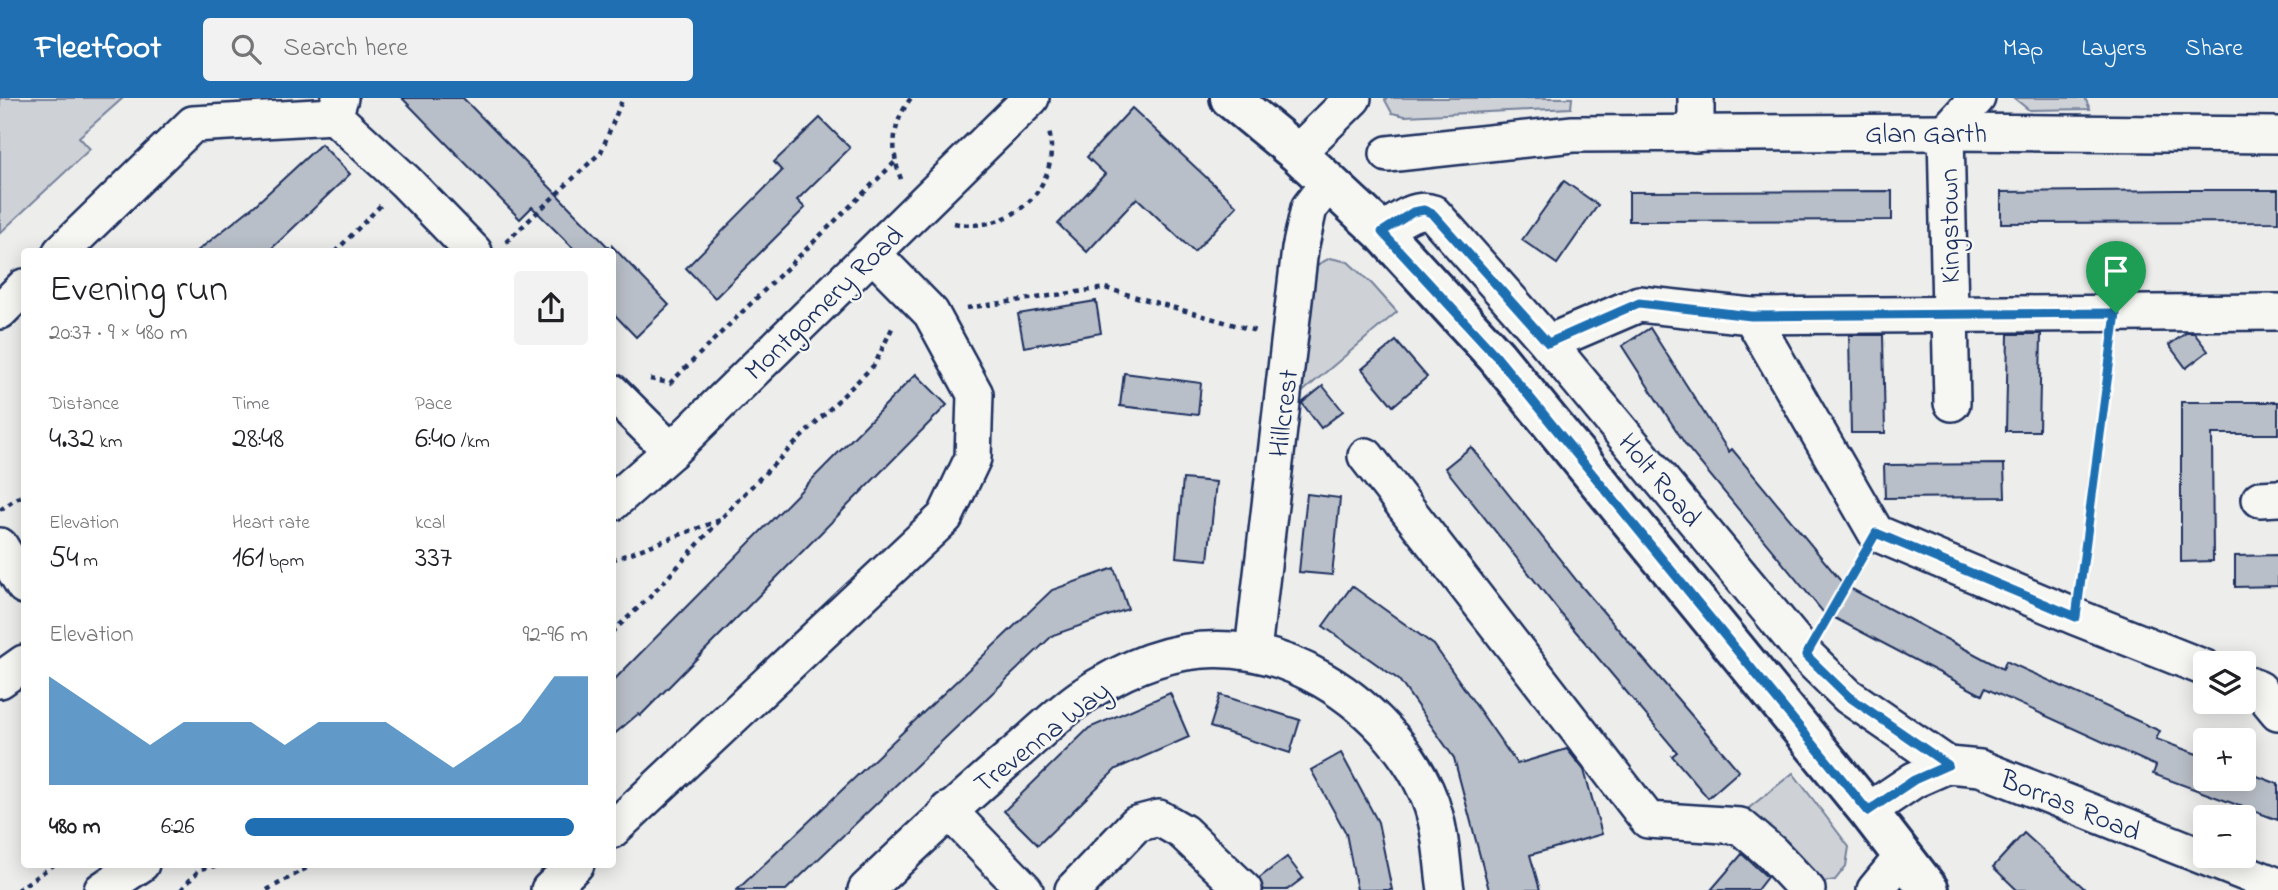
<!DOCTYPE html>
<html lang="en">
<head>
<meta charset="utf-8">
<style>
  :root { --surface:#fff; --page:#f2f2f2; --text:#202124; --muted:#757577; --accent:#1f6fb2 }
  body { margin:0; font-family:"Indie Flower",sans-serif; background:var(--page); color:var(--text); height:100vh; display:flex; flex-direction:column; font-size:26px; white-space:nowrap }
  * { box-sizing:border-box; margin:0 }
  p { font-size:23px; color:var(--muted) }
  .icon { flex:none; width:38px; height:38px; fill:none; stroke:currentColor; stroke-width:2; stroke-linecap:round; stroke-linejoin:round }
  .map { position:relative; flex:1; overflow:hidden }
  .details { position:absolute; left:21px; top:150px; width:595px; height:620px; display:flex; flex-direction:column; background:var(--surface); border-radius:7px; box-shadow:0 4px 18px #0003 }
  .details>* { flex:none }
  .controls { position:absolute; left:2193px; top:553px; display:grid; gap:14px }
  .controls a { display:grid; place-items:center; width:63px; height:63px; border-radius:7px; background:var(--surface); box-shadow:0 4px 18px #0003; font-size:35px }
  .pin { position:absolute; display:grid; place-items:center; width:60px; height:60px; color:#fff; margin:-72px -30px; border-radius:50% 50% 50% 0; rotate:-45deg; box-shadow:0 0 7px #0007 }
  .pin .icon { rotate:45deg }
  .round { display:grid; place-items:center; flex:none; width:74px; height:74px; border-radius:7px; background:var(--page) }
  .overview { display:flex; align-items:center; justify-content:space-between; height:119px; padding:0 28px }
  h1 { font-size:38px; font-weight:600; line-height:52px }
  .stats { display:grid; grid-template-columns:repeat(3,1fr); gap:10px; height:119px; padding:7px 28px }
  .stats div { display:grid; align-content:center }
  .stats b { font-size:30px; font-weight:600 }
  .stats small { font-size:19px; font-weight:400 }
  .stats p { font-size:19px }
  .chart { height:196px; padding:14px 28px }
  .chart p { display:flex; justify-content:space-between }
  .chart svg { width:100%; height:126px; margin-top:7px; fill:var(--accent); opacity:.7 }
  ul { padding:0 28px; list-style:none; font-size:23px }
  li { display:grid; grid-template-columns:112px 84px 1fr; align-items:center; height:52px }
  li i { height:18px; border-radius:9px; background:var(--accent) }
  header { display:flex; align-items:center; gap:42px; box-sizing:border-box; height:98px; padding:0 35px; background:var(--accent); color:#fff }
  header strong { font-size:33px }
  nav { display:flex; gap:38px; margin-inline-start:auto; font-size:24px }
  .search { width:490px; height:63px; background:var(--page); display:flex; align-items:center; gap:18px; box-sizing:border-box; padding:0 24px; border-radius:7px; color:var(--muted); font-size:26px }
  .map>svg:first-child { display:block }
  .green { fill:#ced2d7; stroke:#74809a; stroke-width:2 }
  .building { fill:#b9bfc8; stroke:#1b2f5e; stroke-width:2 }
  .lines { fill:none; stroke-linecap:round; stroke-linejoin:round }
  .minor-casing { stroke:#1b2f5e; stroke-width:40 }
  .major-casing { stroke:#1b2f5e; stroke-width:44 }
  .path { stroke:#1b2f5e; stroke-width:4.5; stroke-dasharray:5 5; stroke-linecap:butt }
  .minor { stroke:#f6f6f2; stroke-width:35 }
  .major { stroke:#f6f6f2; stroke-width:38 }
  .route-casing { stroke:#fff; stroke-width:14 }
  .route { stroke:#1f6fb2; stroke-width:9 }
  .labels { text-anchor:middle; stroke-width:5; stroke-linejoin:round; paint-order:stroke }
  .street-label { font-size:28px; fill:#1b2f5e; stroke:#f6f6f2 }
</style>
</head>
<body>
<header>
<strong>Fleetfoot</strong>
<div class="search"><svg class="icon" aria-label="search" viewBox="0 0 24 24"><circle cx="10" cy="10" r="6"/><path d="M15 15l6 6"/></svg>Search here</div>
<nav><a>Map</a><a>Layers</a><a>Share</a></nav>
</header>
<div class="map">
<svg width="2278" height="792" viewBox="0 0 2278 792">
  <rect width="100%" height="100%" fill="#edeeec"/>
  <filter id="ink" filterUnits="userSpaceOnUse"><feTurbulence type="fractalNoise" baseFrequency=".0143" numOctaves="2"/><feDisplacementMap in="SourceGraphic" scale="14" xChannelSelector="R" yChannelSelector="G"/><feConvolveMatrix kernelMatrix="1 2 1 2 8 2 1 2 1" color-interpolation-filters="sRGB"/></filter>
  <g filter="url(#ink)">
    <g class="green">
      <path d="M0 0H123L79 39 90 51 0 135Z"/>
      <path d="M1387 0H1572L1571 10 1405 18 1392 15 1385 2Z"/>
      <path d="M2014 0H2085L2090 11 2029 12Z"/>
      <path d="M1330 160 1348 164 1372 186 1397 214 1294 301 1315 168Z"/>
      <path d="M1793 675 1849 749 1846 768 1835 782 1817 785 1740 717Z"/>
    </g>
    <g class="building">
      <path d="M402 0H463L612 153V148L669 207 636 239 612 214V154H577L532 109 520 121Z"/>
      <path d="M1132 10 1237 108 1194 154 1137 100 1087 154 1058 126 1105 76 1087 59Z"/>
      <path d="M820 20 850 50 797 102 805 110 715 200 686 170 782 73 774 64Z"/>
      <path d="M321 46 350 76 268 154H196L254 108Z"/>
      <path d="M1564 83 1598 107 1557 166 1522 142Z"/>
      <path d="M2178 92H2278V124L2001 125V94Z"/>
      <path d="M1892 93V122L1629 123V94Z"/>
      <path d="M1096 203 1101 235 1024 249 1018 216Z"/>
      <path d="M1650 230 1729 354 1732 351 1844 487 2003 571 2006 563 2160 633 2156 641 2205 659V681H2244V673L2278 686V722L2153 676 2156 668 1985 590 1982 597 1823 514 1687 349 1622 248Z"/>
      <path d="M2186 235H2194L2208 253 2186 270 2169 247Z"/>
      <path d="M2008 236H2041L2039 333H2006Z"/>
      <path d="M1849 237H1883L1885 335H1851Z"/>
      <path d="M1396 243 1427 279 1393 308 1362 271Z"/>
      <path d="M1124 275 1201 285 1198 317 1120 308Z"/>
      <path d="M916 276 947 307 640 618 638 616 612 638V584Z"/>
      <path d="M1323 288 1343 313 1321 330 1302 305Z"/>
      <path d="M2181 304H2278V336H2212L2213 463 2181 464Z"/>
      <path d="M1471 349 1577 483 1739 673 1708 700 1672 658 1677 654 1562 517 1445 370Z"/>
      <path d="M2004 366 2005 399 1885 400 1884 367Z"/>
      <path d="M1183 381 1216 384 1208 462 1176 459Z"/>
      <path d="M1307 396 1340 400 1332 477 1299 474Z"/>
      <path d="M2278 457V488L2235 489V458Z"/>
      <path d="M1114 470 1128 511 1053 537 786 792H737L1052 492Z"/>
      <path d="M1352 488 1434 547 1517 666 1567 651 1584 672 1602 736 1530 757 1540 792H1489L1454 660 1399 582 1323 528Z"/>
      <path d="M1170 595 1189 639 1116 671 1038 747 1004 713 1089 630Z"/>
      <path d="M1220 597 1300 622 1290 655 1210 629Z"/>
      <path d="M1341 655 1378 724 1392 792H1357L1346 735 1311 672Z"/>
      <path d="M2024 735 2086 792H2017L1993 769Z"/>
      <path d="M1742 756 1767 779 1757 792H1711Z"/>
      <path d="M1287 759 1303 780 1287 792H1264L1259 780Z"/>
    </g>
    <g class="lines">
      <defs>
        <g id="minor">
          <path d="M340 0 334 18 405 83 474 154"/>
          <path d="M1696 36V0"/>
          <path d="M1297 55 1353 0"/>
          <path d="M1388 56 1573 36 1946 34 2278 37"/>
          <path d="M1382 134C1398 124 1414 108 1433 115L1548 245 1806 557 1848 598 1948 667"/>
          <path d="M61 154 193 26 334 18"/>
          <path d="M0 213 24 189"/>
          <path d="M1751 218 1876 435 2076 519 2205 570"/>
          <path d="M1548 245 1639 206 1751 218 2278 214"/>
          <path d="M612 294 671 353"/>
          <path d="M1952 305 1946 34 1977 0"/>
          <path d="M1366 358 1648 722 1740 728 1772 755 1807 792"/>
          <path d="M2260 401 2278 400"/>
          <path d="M612 405 671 353 1031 0"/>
          <path d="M0 448 24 488"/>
          <path d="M1253 553 1300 151 1309 110 1329 84"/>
          <path d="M0 582 24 565"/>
          <path d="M2244 585 2259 591 2278 614"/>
          <path d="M948 712 1025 792"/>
          <path d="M1868 713 1914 682 1948 667 1980 670 2278 788"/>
          <path d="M612 732 945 419 973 360 975 296 931 215 873 156"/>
          <path d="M102 792 141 766"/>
          <path d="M549 792 576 766"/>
          <path d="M866 792C914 746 961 702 1011 659 1034 640 1056 617 1080 600 1158 546 1239 533 1323 582 1373 611 1420 662 1435 718 1442 742 1442 768 1446 792"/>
          <path d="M1073 792 1136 726 1159 720 1183 734 1244 792"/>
          <path d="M1875 792 1903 758"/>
        </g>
        <path id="major" d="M1230 0 1297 55 1382 134 1496 258 1868 713 1929 792"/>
      </defs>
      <use href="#minor" class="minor-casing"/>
      <use href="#major" class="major-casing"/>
      <g class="path">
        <path d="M901 81C890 53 892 25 911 0"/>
        <path d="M954 125C1010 137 1062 90 1049 33"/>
        <path d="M506 144 601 54 623 0"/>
        <path d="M335 154 382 106"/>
        <path d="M967 210 1105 190 1256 233"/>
        <path d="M650 281 670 285 895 64"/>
        <path d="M0 412 24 396"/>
        <path d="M612 462 720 422"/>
        <path d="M2080 485 2111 251"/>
        <path d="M1824 525 1860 463"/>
        <path d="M612 534 650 499 740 400 875 266 894 226"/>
        <path d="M17 792 55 766"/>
        <path d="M181 792 200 771 226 766"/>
        <path d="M267 792 314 766"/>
      </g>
      <use href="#minor" class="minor"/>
      <use href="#major" class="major"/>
    </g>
  </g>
  <g class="lines" filter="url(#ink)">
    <defs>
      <path id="route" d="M1424 112 1433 116 1548 245 1639 205 1751 218 2116 215 2076 519 1876 435 1806 557 1848 598 1948 667 1914 682 1868 713 1496 258 1382 134 1413 114Z"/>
    </defs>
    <use href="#route" class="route-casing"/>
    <use href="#route" class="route"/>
  </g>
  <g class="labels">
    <g class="street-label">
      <text x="1926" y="44">Glan Garth</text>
      <text transform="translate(1948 128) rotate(-91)" y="10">Kingstown</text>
      <text transform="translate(823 204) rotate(-44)" y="10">Montgomery Road</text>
      <text transform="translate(1282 315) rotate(-83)" y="10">Hillcrest</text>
      <text transform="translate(1661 381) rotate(50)" y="10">Holt Road</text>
      <text transform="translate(1041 638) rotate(-38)" y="10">Trevenna Way</text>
      <text transform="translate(2071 706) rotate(22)" y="10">Borras Road</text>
    </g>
  </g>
</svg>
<div class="controls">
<a><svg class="icon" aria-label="layers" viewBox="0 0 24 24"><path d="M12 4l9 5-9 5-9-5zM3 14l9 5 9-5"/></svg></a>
<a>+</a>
<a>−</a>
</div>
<div class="pin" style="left:2116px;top:215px;background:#1e9e55"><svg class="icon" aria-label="arrive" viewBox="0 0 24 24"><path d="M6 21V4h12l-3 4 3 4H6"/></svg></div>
<section class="details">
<div class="overview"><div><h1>Evening run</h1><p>20:37 · 9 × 480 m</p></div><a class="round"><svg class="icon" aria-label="share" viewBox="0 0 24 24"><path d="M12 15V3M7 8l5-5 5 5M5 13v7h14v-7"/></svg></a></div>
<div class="stats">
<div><p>Distance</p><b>4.32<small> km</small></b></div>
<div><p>Time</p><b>28:48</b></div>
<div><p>Pace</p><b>6:40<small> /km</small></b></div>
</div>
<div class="stats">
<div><p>Elevation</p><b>54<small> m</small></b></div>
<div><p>Heart rate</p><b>161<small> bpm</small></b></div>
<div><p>kcal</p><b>337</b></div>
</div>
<div class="chart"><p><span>Elevation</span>92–96 m</p>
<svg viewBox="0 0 160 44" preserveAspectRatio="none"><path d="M0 44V6L10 14L20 22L30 30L40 22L50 22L60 22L70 30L80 22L90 22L100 22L110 30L120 38L130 30L140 22L150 6L160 6V44z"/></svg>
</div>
<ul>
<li><b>480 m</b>6:26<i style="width:96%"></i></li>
</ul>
</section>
</div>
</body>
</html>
